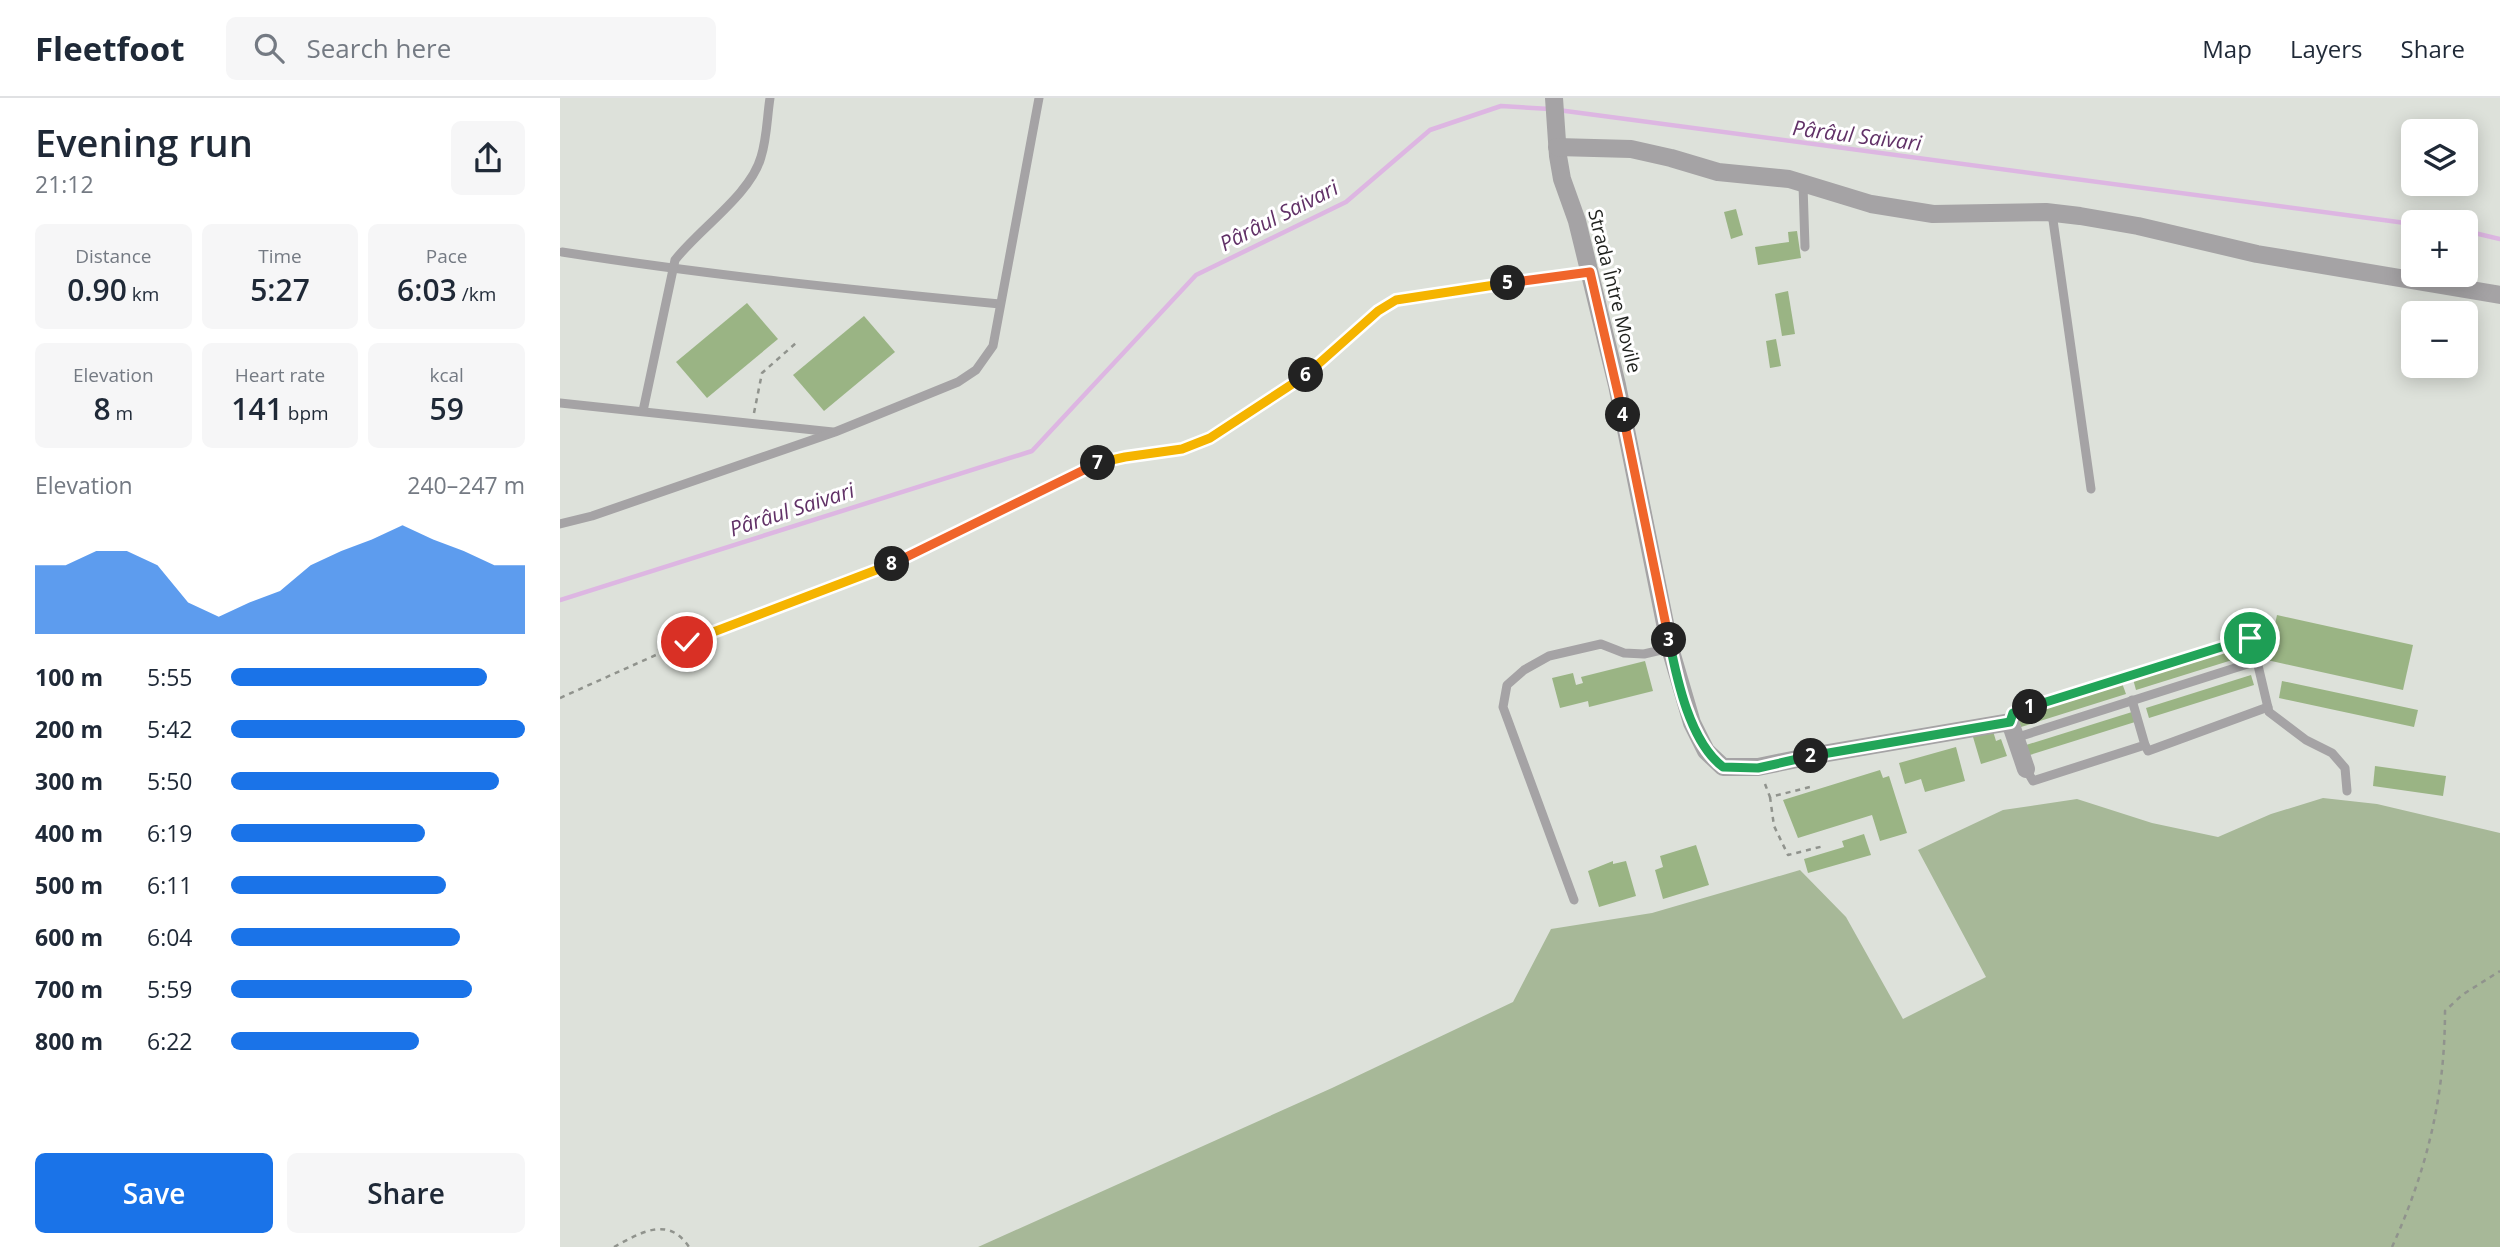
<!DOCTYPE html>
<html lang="en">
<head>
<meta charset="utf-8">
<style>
  :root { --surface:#fff; --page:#f6f6f7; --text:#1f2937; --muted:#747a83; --line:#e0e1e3; --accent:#1a73e8 }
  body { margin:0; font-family:"Open Sans",sans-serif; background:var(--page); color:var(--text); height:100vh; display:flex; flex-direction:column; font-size:26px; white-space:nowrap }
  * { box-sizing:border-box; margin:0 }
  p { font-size:23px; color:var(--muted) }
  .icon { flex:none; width:38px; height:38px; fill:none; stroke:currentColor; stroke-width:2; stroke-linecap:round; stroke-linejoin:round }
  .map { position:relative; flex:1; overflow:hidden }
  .panel { display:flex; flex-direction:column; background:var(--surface); width:560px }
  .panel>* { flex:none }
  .buttons { position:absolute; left:1841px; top:21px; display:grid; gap:14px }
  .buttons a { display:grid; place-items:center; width:77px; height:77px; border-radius:10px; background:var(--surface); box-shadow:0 4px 18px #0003; font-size:35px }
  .pin { position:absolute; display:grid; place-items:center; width:60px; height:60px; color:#fff; margin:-30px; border:4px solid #fff; border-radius:50%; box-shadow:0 2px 7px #0007 }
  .km { position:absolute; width:35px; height:35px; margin:-18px; border-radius:50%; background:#222; color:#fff; font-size:19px; line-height:35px; text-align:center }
  .round { display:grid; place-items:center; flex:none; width:74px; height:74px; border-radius:10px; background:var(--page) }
  .headline { display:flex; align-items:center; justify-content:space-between; height:119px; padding:0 35px }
  h1 { font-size:38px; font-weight:600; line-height:52px }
  .metrics { display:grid; grid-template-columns:repeat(3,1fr); gap:10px; height:119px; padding:7px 35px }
  .metrics div { display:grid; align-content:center; border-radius:10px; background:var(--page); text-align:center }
  .metrics b { font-size:30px; font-weight:600 }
  .metrics small { font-size:19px; font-weight:400 }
  .metrics p { font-size:19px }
  .chart { height:196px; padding:14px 35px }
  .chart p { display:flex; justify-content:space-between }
  .chart svg { width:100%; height:126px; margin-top:7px; fill:var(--accent); opacity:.7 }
  .action { display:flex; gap:14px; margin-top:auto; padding:14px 35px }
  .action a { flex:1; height:80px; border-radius:10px; background:var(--accent); color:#fff; font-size:28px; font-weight:600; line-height:80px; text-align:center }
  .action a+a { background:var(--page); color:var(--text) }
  ul { padding:0 35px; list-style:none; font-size:23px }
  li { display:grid; grid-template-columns:112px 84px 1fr; align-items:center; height:52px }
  li i { height:18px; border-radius:9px; background:var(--accent) }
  header { display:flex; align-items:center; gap:42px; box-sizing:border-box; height:98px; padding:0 35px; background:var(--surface); border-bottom:2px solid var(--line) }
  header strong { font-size:33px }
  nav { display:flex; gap:38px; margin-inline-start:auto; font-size:24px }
  .search { width:490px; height:63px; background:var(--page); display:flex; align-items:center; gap:18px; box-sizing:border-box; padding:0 24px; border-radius:10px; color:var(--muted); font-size:26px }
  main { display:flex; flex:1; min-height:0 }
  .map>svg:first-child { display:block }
  .green { fill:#a7b898 }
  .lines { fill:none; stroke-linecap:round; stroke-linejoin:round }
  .stream { stroke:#ddb6e2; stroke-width:4.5 }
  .building { fill:#9ab484 }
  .path { stroke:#90938d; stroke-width:2.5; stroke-dasharray:5 5; stroke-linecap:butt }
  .service { stroke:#a5a3a5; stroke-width:9 }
  .minor { stroke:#a5a3a5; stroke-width:18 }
  .split-1-casing { stroke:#fff; stroke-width:14 }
  .split-2-casing { stroke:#fff; stroke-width:14 }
  .split-3-casing { stroke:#fff; stroke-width:14 }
  .split-4-casing { stroke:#fff; stroke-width:14 }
  .split-5-casing { stroke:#fff; stroke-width:14 }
  .split-6-casing { stroke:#fff; stroke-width:14 }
  .split-7-casing { stroke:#fff; stroke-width:14 }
  .split-8-casing { stroke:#fff; stroke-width:14 }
  .split-9-casing { stroke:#fff; stroke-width:14 }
  .split-1 { stroke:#22a559; stroke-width:9 }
  .split-2 { stroke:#22a559; stroke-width:9 }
  .split-3 { stroke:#22a559; stroke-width:9 }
  .split-4 { stroke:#f0652b; stroke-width:9 }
  .split-5 { stroke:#f0652b; stroke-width:9 }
  .split-6 { stroke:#f5b400; stroke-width:9 }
  .split-7 { stroke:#f5b400; stroke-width:9 }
  .split-8 { stroke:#f0652b; stroke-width:9 }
  .split-9 { stroke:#f5b400; stroke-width:9 }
  .labels { text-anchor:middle; stroke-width:6; stroke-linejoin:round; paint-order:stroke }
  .street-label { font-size:19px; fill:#1e201d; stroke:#fff }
  .water-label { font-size:21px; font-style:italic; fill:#613167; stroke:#fff }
</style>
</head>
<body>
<header>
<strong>Fleetfoot</strong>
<div class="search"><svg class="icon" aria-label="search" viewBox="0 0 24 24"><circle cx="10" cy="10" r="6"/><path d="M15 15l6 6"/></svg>Search here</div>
<nav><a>Map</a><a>Layers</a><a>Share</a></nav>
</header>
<main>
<section class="panel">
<div class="headline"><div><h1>Evening run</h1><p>21:12</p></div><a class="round"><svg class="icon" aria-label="share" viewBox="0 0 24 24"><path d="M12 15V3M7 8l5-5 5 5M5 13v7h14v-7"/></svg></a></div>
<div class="metrics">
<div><p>Distance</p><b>0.90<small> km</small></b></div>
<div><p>Time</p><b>5:27</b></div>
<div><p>Pace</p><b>6:03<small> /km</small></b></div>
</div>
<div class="metrics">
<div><p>Elevation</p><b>8<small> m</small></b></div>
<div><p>Heart rate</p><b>141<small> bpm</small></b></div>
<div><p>kcal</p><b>59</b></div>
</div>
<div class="chart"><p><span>Elevation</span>240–247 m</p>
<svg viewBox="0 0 160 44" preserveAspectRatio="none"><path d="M0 44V20L10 20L20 15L30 15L40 20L50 33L60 38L70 33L80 29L90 20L100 15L110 11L120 6L130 11L140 15L150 20L160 20V44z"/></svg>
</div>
<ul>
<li><b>100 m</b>5:55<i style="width:87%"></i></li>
<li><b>200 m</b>5:42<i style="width:100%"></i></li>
<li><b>300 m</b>5:50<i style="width:91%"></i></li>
<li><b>400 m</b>6:19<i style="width:66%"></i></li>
<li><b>500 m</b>6:11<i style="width:73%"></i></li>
<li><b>600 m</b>6:04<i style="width:78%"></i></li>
<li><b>700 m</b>5:59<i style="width:82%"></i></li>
<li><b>800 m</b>6:22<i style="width:64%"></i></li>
</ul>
<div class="action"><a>Save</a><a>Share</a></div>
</section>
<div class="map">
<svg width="1940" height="1149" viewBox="0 0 1940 1149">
  <rect width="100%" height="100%" fill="#dde1da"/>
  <path class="green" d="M1763 700 1817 706 1940 735V1149H418L772 990 953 904 991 831 1092 815 1240 772 1286 819 1343 921 1426 879 1358 752 1443 712 1517 701 1592 725 1658 739 1711 716Z"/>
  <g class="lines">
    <g class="stream">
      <path d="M998 12 1853 126"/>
      <path d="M1906 133 1940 141"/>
      <path d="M0 502 472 353 636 177 786 104 870 32 941 8 990 11"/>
    </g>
  </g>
  <g class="building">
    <path d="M1176 111 1183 137 1171 141 1164 114Z"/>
    <path d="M1237 133 1241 160 1198 167 1195 149 1229 144 1228 134Z"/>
    <path d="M1228 193 1235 236 1222 238 1215 196Z"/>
    <path d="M187 205 218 241 147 300 116 264Z"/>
    <path d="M304 218 335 254 264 313 233 277Z"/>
    <path d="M1216 241 1221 268 1210 270 1206 243Z"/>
    <path d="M1717 517 1853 547 1843 592 1707 562Z"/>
    <path d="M1681 547 1685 558 1576 592 1573 581Z"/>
    <path d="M1085 563 1093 593 1029 609 1028 603 1000 610 992 580 1013 575 1016 587 1023 585 1021 579Z"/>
    <path d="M1691 577 1694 587 1589 620 1586 610Z"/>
    <path d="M1722 583 1858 612 1854 629 1719 600Z"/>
    <path d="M1562 585 1566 596 1461 629 1457 618Z"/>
    <path d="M1572 614 1575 624 1470 657 1466 647Z"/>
    <path d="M1433 633 1436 643 1441 641 1447 658 1421 666 1413 639Z"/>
    <path d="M1396 649 1405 683 1365 694 1361 681 1345 686 1339 665Z"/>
    <path d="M1815 668 1886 678 1883 698 1813 688Z"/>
    <path d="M1320 672 1323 680 1329 678 1347 735 1320 743 1312 717 1238 740 1223 702Z"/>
    <path d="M1304 736 1311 757 1248 775 1244 761 1284 749 1282 743Z"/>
    <path d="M1136 747 1149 787 1103 801 1095 772 1103 769 1100 758Z"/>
    <path d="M1053 763V766L1066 763 1076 798 1039 809 1028 773Z"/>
  </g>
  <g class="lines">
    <g class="path">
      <path d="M194 315 202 275 236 245"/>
      <path d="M0 600 127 543 348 460 537 365 565 359 622 351 650 340 742 280 818 213 836 202 857 197 1012 176"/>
      <path d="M1460 612 1690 540 1693 551"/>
      <path d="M1205 686 1210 699 1254 688"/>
      <path d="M1210 699 1214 728 1228 757 1264 748"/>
      <path d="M54 1149C80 1135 108 1117 129 1149"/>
      <path d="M1832 1149C1867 1072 1885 998 1885 913L1902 897 1940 873"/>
    </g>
    <g class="service">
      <path d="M1243 87 1245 149"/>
      <path d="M1492 115 1531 391"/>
      <path d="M2 154C148 177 293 192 440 206"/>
      <path d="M0 305 273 334"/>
      <path d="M83 313 115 162C139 131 191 96 201 59 207 40 207 19 210 0"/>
      <path d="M0 426 32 418 275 334 398 284 416 272 433 248 479 0"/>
      <path d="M1455 640 1697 563 1709 614 1746 642 1772 655 1785 670 1787 693"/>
      <path d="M1585 647 1588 653 1708 609"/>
      <path d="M1466 671 1473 683 1585 647 1572 602"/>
      <path d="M1014 802 943 609 947 587 964 572 989 558 1041 546 1064 555 1084 556 1110 550"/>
    </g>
    <g class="minor">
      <path d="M994 0 998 58 1002 81 1017 123 1057 287 1110 550 1132 625 1146 653 1163 669H1198L1262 656 1450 624 1466 671"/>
      <path d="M997 49 1071 51 1111 60 1158 74 1229 81 1311 106 1373 116 1486 114 1520 118 1578 128 1697 156 1940 197"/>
    </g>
  </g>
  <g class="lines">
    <defs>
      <path id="split-1" d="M1470 609 1690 540"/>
      <path id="split-2" d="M1251 658 1450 624 1453 615 1470 609"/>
      <path id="split-3" d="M1109 542C1117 582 1130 644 1163 669L1198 670 1251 658"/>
      <path id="split-4" d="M1063 317 1109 542"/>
      <path id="split-5" d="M948 185 1030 174 1063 317"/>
      <path id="split-6" d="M746 277 818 213 836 202 948 185"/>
      <path id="split-7" d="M538 365 565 359 622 351 650 340 746 277"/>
      <path id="split-8" d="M332 466 538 365"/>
      <path id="split-9" d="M127 544 332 466"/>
    </defs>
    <use href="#split-1" class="split-1-casing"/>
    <use href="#split-2" class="split-2-casing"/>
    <use href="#split-3" class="split-3-casing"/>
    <use href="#split-4" class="split-4-casing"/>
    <use href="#split-5" class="split-5-casing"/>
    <use href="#split-6" class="split-6-casing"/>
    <use href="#split-7" class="split-7-casing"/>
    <use href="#split-8" class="split-8-casing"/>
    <use href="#split-9" class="split-9-casing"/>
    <use href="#split-1" class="split-1"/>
    <use href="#split-2" class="split-2"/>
    <use href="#split-3" class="split-3"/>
    <use href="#split-4" class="split-4"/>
    <use href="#split-5" class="split-5"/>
    <use href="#split-6" class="split-6"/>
    <use href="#split-7" class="split-7"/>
    <use href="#split-8" class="split-8"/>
    <use href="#split-9" class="split-9"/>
  </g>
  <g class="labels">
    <g class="street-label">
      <text transform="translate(1055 193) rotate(76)" y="7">Strada Între Movile</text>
    </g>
    <g class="water-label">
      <text transform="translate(1297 38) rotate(7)" y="7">Pârâul Saivari</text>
      <text transform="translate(719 118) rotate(-27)" y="7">Pârâul Saivari</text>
      <text transform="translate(232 412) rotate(-18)" y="7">Pârâul Saivari</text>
    </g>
  </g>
</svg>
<div class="buttons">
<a><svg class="icon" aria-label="layers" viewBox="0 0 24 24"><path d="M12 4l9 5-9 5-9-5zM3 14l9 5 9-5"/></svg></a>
<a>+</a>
<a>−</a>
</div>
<div class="pin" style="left:1690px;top:540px;background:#1e9e55"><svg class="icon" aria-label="arrive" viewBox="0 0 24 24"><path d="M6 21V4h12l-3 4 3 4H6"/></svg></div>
<div class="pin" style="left:127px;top:544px;background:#d93025"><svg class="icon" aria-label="check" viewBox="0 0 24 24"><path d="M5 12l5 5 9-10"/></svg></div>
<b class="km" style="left:1470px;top:609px">1</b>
<b class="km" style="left:1251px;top:658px">2</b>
<b class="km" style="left:1109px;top:542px">3</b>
<b class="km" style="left:1063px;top:317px">4</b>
<b class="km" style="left:948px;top:185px">5</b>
<b class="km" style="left:746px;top:277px">6</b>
<b class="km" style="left:538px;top:365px">7</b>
<b class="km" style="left:332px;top:466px">8</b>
</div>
</main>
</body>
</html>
